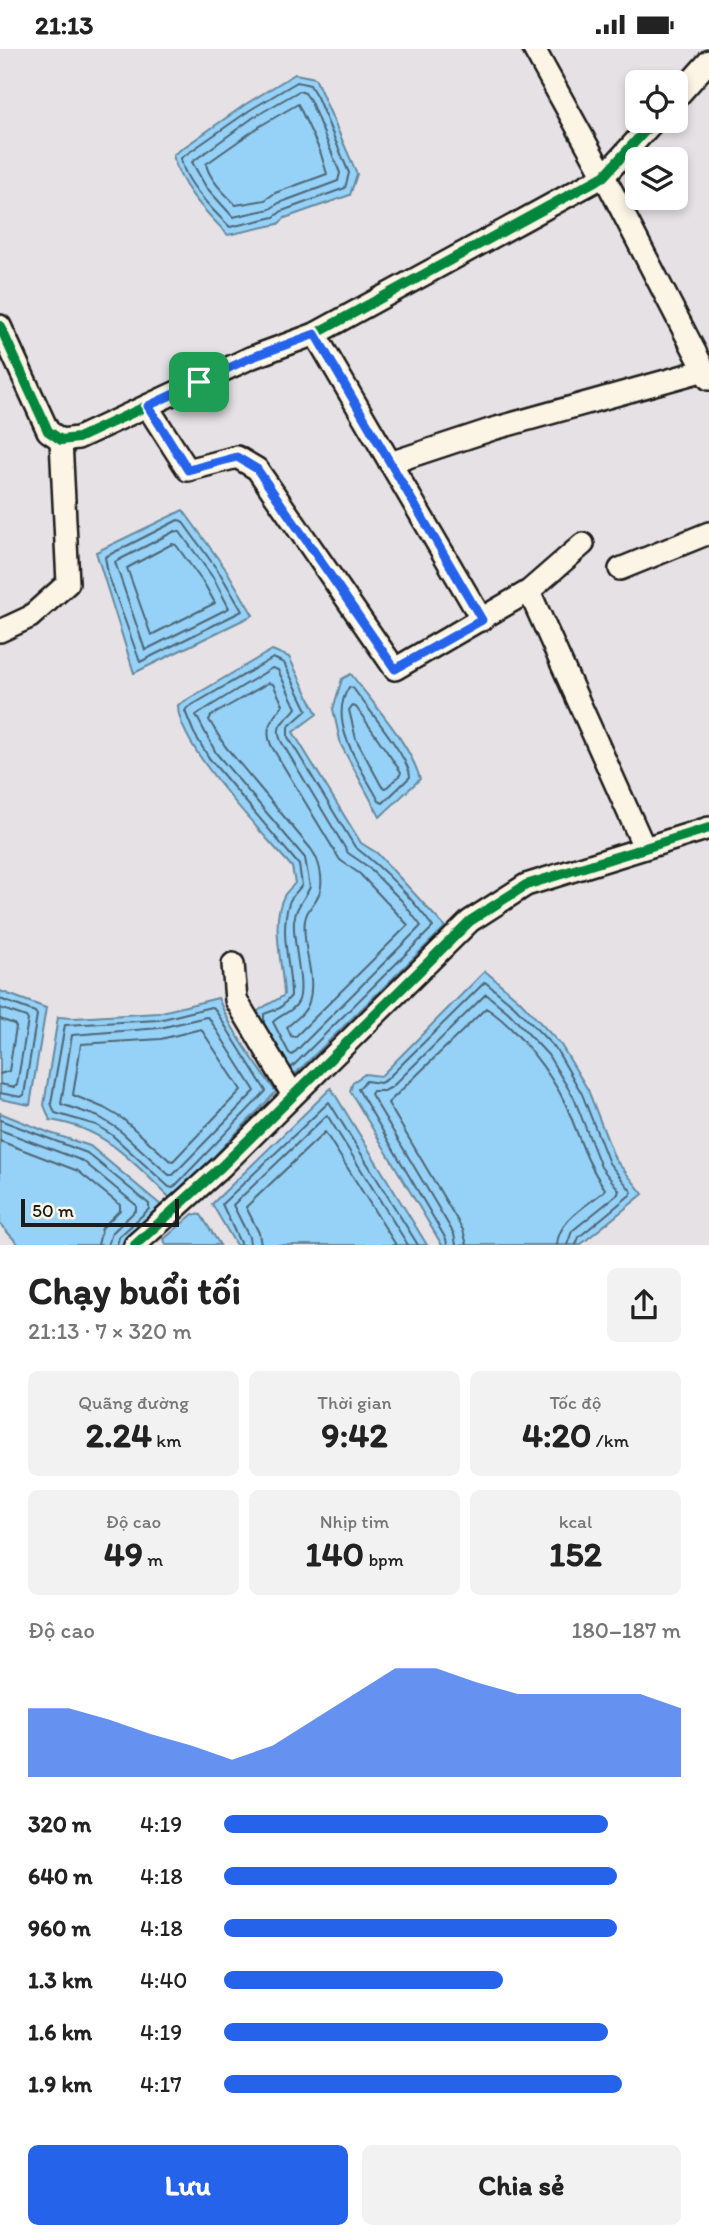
<!DOCTYPE html>
<html lang="vi">
<head>
<meta charset="utf-8">
<style>
  :root { --surface:#fff; --page:#f2f2f2; --text:#222; --muted:#767676; --accent:#2563eb }
  body { margin:0; font-family:Itim,sans-serif; background:var(--page); color:var(--text); height:100vh; display:flex; flex-direction:column; font-size:26px; white-space:nowrap }
  * { box-sizing:border-box; margin:0 }
  p { font-size:23px; color:var(--muted) }
  .icon { flex:none; width:38px; height:38px; fill:none; stroke:currentColor; stroke-width:2; stroke-linecap:round; stroke-linejoin:round }
  .map { position:relative; height:1196px; overflow:hidden }
  .side { display:flex; flex-direction:column; background:var(--surface); flex:1 }
  .side>* { flex:none }
  .fabs { position:absolute; left:625px; top:21px; display:grid; gap:14px }
  .fabs a { display:grid; place-items:center; width:63px; height:63px; border-radius:10px; background:var(--surface); box-shadow:0 4px 10px #0003; font-size:35px }
  .scale { position:absolute; left:21px; bottom:18px; width:158px; box-sizing:border-box; padding-left:7px; border:4px solid #1c1c1c; border-top:0; font-size:19px; line-height:24px; white-space:nowrap; color:#1c1c1c; -webkit-text-stroke:5px #fcf5e5; paint-order:stroke }
  .pin { position:absolute; display:grid; place-items:center; width:60px; height:60px; color:#fff; margin:-30px; border-radius:14px; box-shadow:0 4px 10px #0006 }
  .round { display:grid; place-items:center; flex:none; width:74px; height:74px; border-radius:10px; background:var(--page) }
  .headline { display:flex; align-items:center; justify-content:space-between; height:119px; padding:0 28px }
  h1 { font-size:38px; font-weight:800; line-height:52px }
  .metrics { display:grid; grid-template-columns:repeat(3,1fr); gap:10px; height:119px; padding:7px 28px }
  .metrics div { display:grid; align-content:center; border-radius:10px; background:var(--page); text-align:center }
  .metrics b { font-size:35px; font-weight:800 }
  .metrics small { font-size:19px; font-weight:400 }
  .metrics p { font-size:19px }
  .chart { height:196px; padding:14px 28px }
  .chart p { display:flex; justify-content:space-between }
  .chart svg { width:100%; height:126px; margin-top:7px; fill:var(--accent); opacity:.7 }
  .action { display:flex; gap:14px; margin-top:auto; padding:14px 28px }
  .action a { flex:1; height:80px; border-radius:10px; background:var(--accent); color:#fff; font-size:28px; font-weight:800; line-height:80px; text-align:center }
  .action a+a { background:var(--page); color:var(--text) }
  ul { padding:0 28px; list-style:none; font-size:23px }
  li { display:grid; grid-template-columns:112px 84px 1fr; align-items:center; height:52px }
  li i { height:18px; border-radius:9px; background:var(--accent) }
  .status { display:flex; justify-content:space-between; align-items:center; height:49px; padding:0 35px; background:var(--surface); direction:ltr }
  .status svg { height:19px; fill:currentColor }
  .map>svg:first-child { display:block }
  .water { fill:#96d2f7; stroke:#65899f; stroke-width:2 }
  .lines { fill:none; stroke-linecap:round; stroke-linejoin:round }
  .shore { stroke:#4d6574; stroke-width:2 }
  .minor-casing { stroke:#1c1c1c; stroke-width:26 }
  .minor { stroke:#fcf5e5; stroke-width:21 }
  .cycleway-casing { stroke:#fcf5e5; stroke-width:15 }
  .cycleway { stroke:#00873e; stroke-width:10 }
  .route-casing { stroke:#fff; stroke-width:14 }
  .route { stroke:#2563eb; stroke-width:9 }
</style>
</head>
<body>
<div class="status"><b>21:13</b><svg viewBox="0 0 49 12"><path d="M0 12V9h3v3zM5 12V6h3v6zM10 12V3h3v9zM15 12V0h3v12zM26 1h20v11H26zM47 4h2v5h-2z"/></svg></div>
<div class="map">
<svg width="709" height="1196" viewBox="0 0 709 1196">
  <rect width="100%" height="100%" fill="#e6e1e4"/>
  <filter id="ink" filterUnits="userSpaceOnUse"><feTurbulence type="fractalNoise" baseFrequency=".0143" numOctaves="2"/><feDisplacementMap in="SourceGraphic" scale="14" xChannelSelector="R" yChannelSelector="G"/><feConvolveMatrix kernelMatrix="1 2 1 2 8 2 1 2 1" color-interpolation-filters="sRGB"/></filter>
  <g filter="url(#ink)">
    <g class="water">
      <path d="M295 25 315 29 357 125 350 146 285 169 278 175 228 186C206 163 180 138 173 106L246 55Z"/>
      <path d="M183 461 227 522 253 566 134 624 96 503Z"/>
      <path d="M272 601 289 608 317 665 293 683 361 794 377 804 445 878 287 1033 254 966C262 956 274 954 284 946 283 917 270 873 284 847 286 843 292 838 295 834L292 818C264 785 177 697 178 656Z"/>
      <path d="M351 625C373 655 410 694 420 730L380 768 341 696 333 660 342 630Z"/>
      <path d="M485 922 519 951 561 996 588 1041 615 1110 643 1145 580 1196H442L350 1042 353 1033 365 1025 381 1027Z"/>
      <path d="M0 942 46 959 30 1056 0 1050Z"/>
      <path d="M218 949C232 983 255 1013 276 1043L172 1151C134 1114 106 1079 50 1071L44 1056 58 968 74 969 158 964Z"/>
      <path d="M331 1039 427 1196H236L212 1155Z"/>
      <path d="M0 1064 50 1084 90 1097 162 1157 121 1196H19L0 1175Z"/>
      <path d="M193 1165 201 1166 220 1196H166L164 1190Z"/>
    </g>
    <g class="lines">
      <g class="shore">
        <path d="M297 33 310 36 317 48 349 124 345 139 282 162 274 168 230 178C214 163 183 131 181 109L250 61Z"/>
        <path d="M299 42 305 44 310 51 340 124 338 132 279 154 270 160 233 168 206 138 192 113 254 68Z"/>
        <path d="M298 55 320 102 327 125 275 144 265 151 236 156C225 145 209 130 206 115L260 77Z"/>
        <path d="M178 471 182 472 221 526 242 562 140 613 108 525 105 508Z"/>
        <path d="M175 482 180 483 214 530 229 559 145 601 115 513Z"/>
        <path d="M172 495 176 496 205 536 215 554 151 586 127 519Z"/>
        <path d="M272 619 278 621 296 659C288 671 273 674 281 692L348 804 367 817 402 852 421 877 292 1006 289 1004 273 973C280 966 293 963 298 953 306 938 292 893 294 872 296 857 304 851 310 838L305 809 216 704 196 666Z"/>
        <path d="M268 634 273 635 283 656C272 670 263 679 272 698L340 811 360 825 408 876 295 988 291 987 287 978C295 971 306 964 309 953 317 927 301 898 305 871 307 860 313 857 318 847 325 834 320 812 311 800L225 697 209 671 211 667Z"/>
        <path d="M349 638 353 639C365 656 411 711 410 728L383 754 379 752C362 720 326 673 349 638Z"/>
        <path d="M352 657 356 658 401 723 400 726 386 739 382 738 356 690 349 661Z"/>
        <path d="M0 950 35 963 37 966 24 1046 21 1048 0 1044"/>
        <path d="M211 958 214 959 266 1042 173 1139 169 1138 112 1086 96 1076 55 1064 51 1054 65 976 159 971Z"/>
        <path d="M0 959 26 968 28 971 17 1036 14 1038 0 1035"/>
        <path d="M206 968 209 969 255 1042 173 1126H169L117 1079 99 1068 61 1055 72 986 160 979Z"/>
        <path d="M0 970 14 975 16 978 9 1022 0 1025"/>
        <path d="M264 974V965L280 959 291 947C291 916 279 885 289 854 291 847 298 842 302 836L299 816 209 709 194 684 185 662 187 659 273 609 284 614 307 661 288 678V688L355 798C385 821 411 848 433 878L291 1019"/>
        <path d="M201 980 241 1041 173 1112 169 1111 123 1070 104 1059 73 1046 81 995 161 990Z"/>
        <path d="M0 1071 87 1104 149 1155V1160L119 1188 117 1196"/>
        <path d="M0 1081 83 1112 136 1156V1161L112 1184 108 1196"/>
        <path d="M0 1092 78 1122 120 1156V1161L102 1179 98 1196"/>
        <path d="M241 1196 222 1155 329 1053 418 1196"/>
        <path d="M250 1196 249 1188 233 1156 327 1066 408 1196"/>
        <path d="M261 1196 259 1184 246 1158 325 1083 396 1196"/>
        <path d="M447 1196 446 1190 358 1040 366 1032 380 1034 386 1031 485 933 514 957 556 1000 582 1045 609 1114 632 1143 630 1146 579 1188 576 1196"/>
        <path d="M456 1196 454 1185 371 1045 373 1042H384L392 1038 486 945 508 963 548 1006 574 1049 601 1118 619 1141 618 1145 572 1182 567 1196"/>
        <path d="M467 1196 463 1181 388 1054 486 959C516 978 551 1024 566 1056 579 1086 585 1112 605 1140L603 1143C586 1157 558 1172 557 1196"/>
      </g>
      <defs>
        <g id="minor">
          <path d="M534 0 604 127 709 330"/>
          <path d="M676 49 709 12"/>
          <path d="M0 277 48 382 61 391 78 389 250 309 315 285 604 127 654 72"/>
          <path d="M315 285 482 571"/>
          <path d="M147 357 188 421 237 408 257 420 395 620 529 542 583 495"/>
          <path d="M390 414 493 380 705 321"/>
          <path d="M620 520 709 484"/>
          <path d="M529 542 644 798"/>
          <path d="M0 582 30 568 68 534 61 391"/>
          <path d="M233 915 236 951 293 1046"/>
          <path d="M135 1196 221 1118 470 872 526 836 709 779"/>
        </g>
      </defs>
      <use href="#minor" class="minor-casing"/>
      <use href="#minor" class="minor"/>
      <defs>
        <g id="cycleway">
          <path d="M0 277 48 382 61 391 78 389 250 309 315 285 604 127 654 72"/>
          <path d="M135 1196 221 1118 470 872 526 836 709 779"/>
        </g>
      </defs>
      <use href="#cycleway" class="cycleway-casing"/>
      <use href="#cycleway" class="cycleway"/>
    </g>
  </g>
  <g class="lines" filter="url(#ink)">
    <defs>
      <path id="route" d="M315 285 482 571 395 620 257 420 237 408 188 421 148 357 250 309Z"/>
    </defs>
    <use href="#route" class="route-casing"/>
    <use href="#route" class="route"/>
  </g>
</svg>
<div class="fabs">
<a><svg class="icon" aria-label="locate" viewBox="0 0 24 24"><circle cx="12" cy="12" r="6"/><path d="M12 2v4M12 18v4M2 12h4M18 12h4"/></svg></a>
<a><svg class="icon" aria-label="layers" viewBox="0 0 24 24"><path d="M12 4l9 5-9 5-9-5zM3 14l9 5 9-5"/></svg></a>
</div>
<div class="scale">50 m</div>
<div class="pin" style="left:199px;top:333px;background:#1e9e55"><svg class="icon" aria-label="arrive" viewBox="0 0 24 24"><path d="M6 21V4h12l-3 4 3 4H6"/></svg></div>
</div>
<section class="side">
<div class="headline"><div><h1>Chạy buổi tối</h1><p>21:13 · 7 × 320 m</p></div><a class="round"><svg class="icon" aria-label="share" viewBox="0 0 24 24"><path d="M12 15V3M7 8l5-5 5 5M5 13v7h14v-7"/></svg></a></div>
<div class="metrics">
<div><p>Quãng đường</p><b>2.24<small> km</small></b></div>
<div><p>Thời gian</p><b>9:42</b></div>
<div><p>Tốc độ</p><b>4:20<small> /km</small></b></div>
</div>
<div class="metrics">
<div><p>Độ cao</p><b>49<small> m</small></b></div>
<div><p>Nhịp tim</p><b>140<small> bpm</small></b></div>
<div><p>kcal</p><b>152</b></div>
</div>
<div class="chart"><p><span>Độ cao</span>180–187 m</p>
<svg viewBox="0 0 160 44" preserveAspectRatio="none"><path d="M0 44V20L10 20L20 24L30 29L40 33L50 38L60 33L70 24L80 15L90 6L100 6L110 11L120 15L130 15L140 15L150 15L160 20V44z"/></svg>
</div>
<ul>
<li><b>320 m</b>4:19<i style="width:84%"></i></li>
<li><b>640 m</b>4:18<i style="width:86%"></i></li>
<li><b>960 m</b>4:18<i style="width:86%"></i></li>
<li><b>1.3 km</b>4:40<i style="width:61%"></i></li>
<li><b>1.6 km</b>4:19<i style="width:84%"></i></li>
<li><b>1.9 km</b>4:17<i style="width:87%"></i></li>
</ul>
<div class="action"><a>Lưu</a><a>Chia sẻ</a></div>
</section>
</body>
</html>
